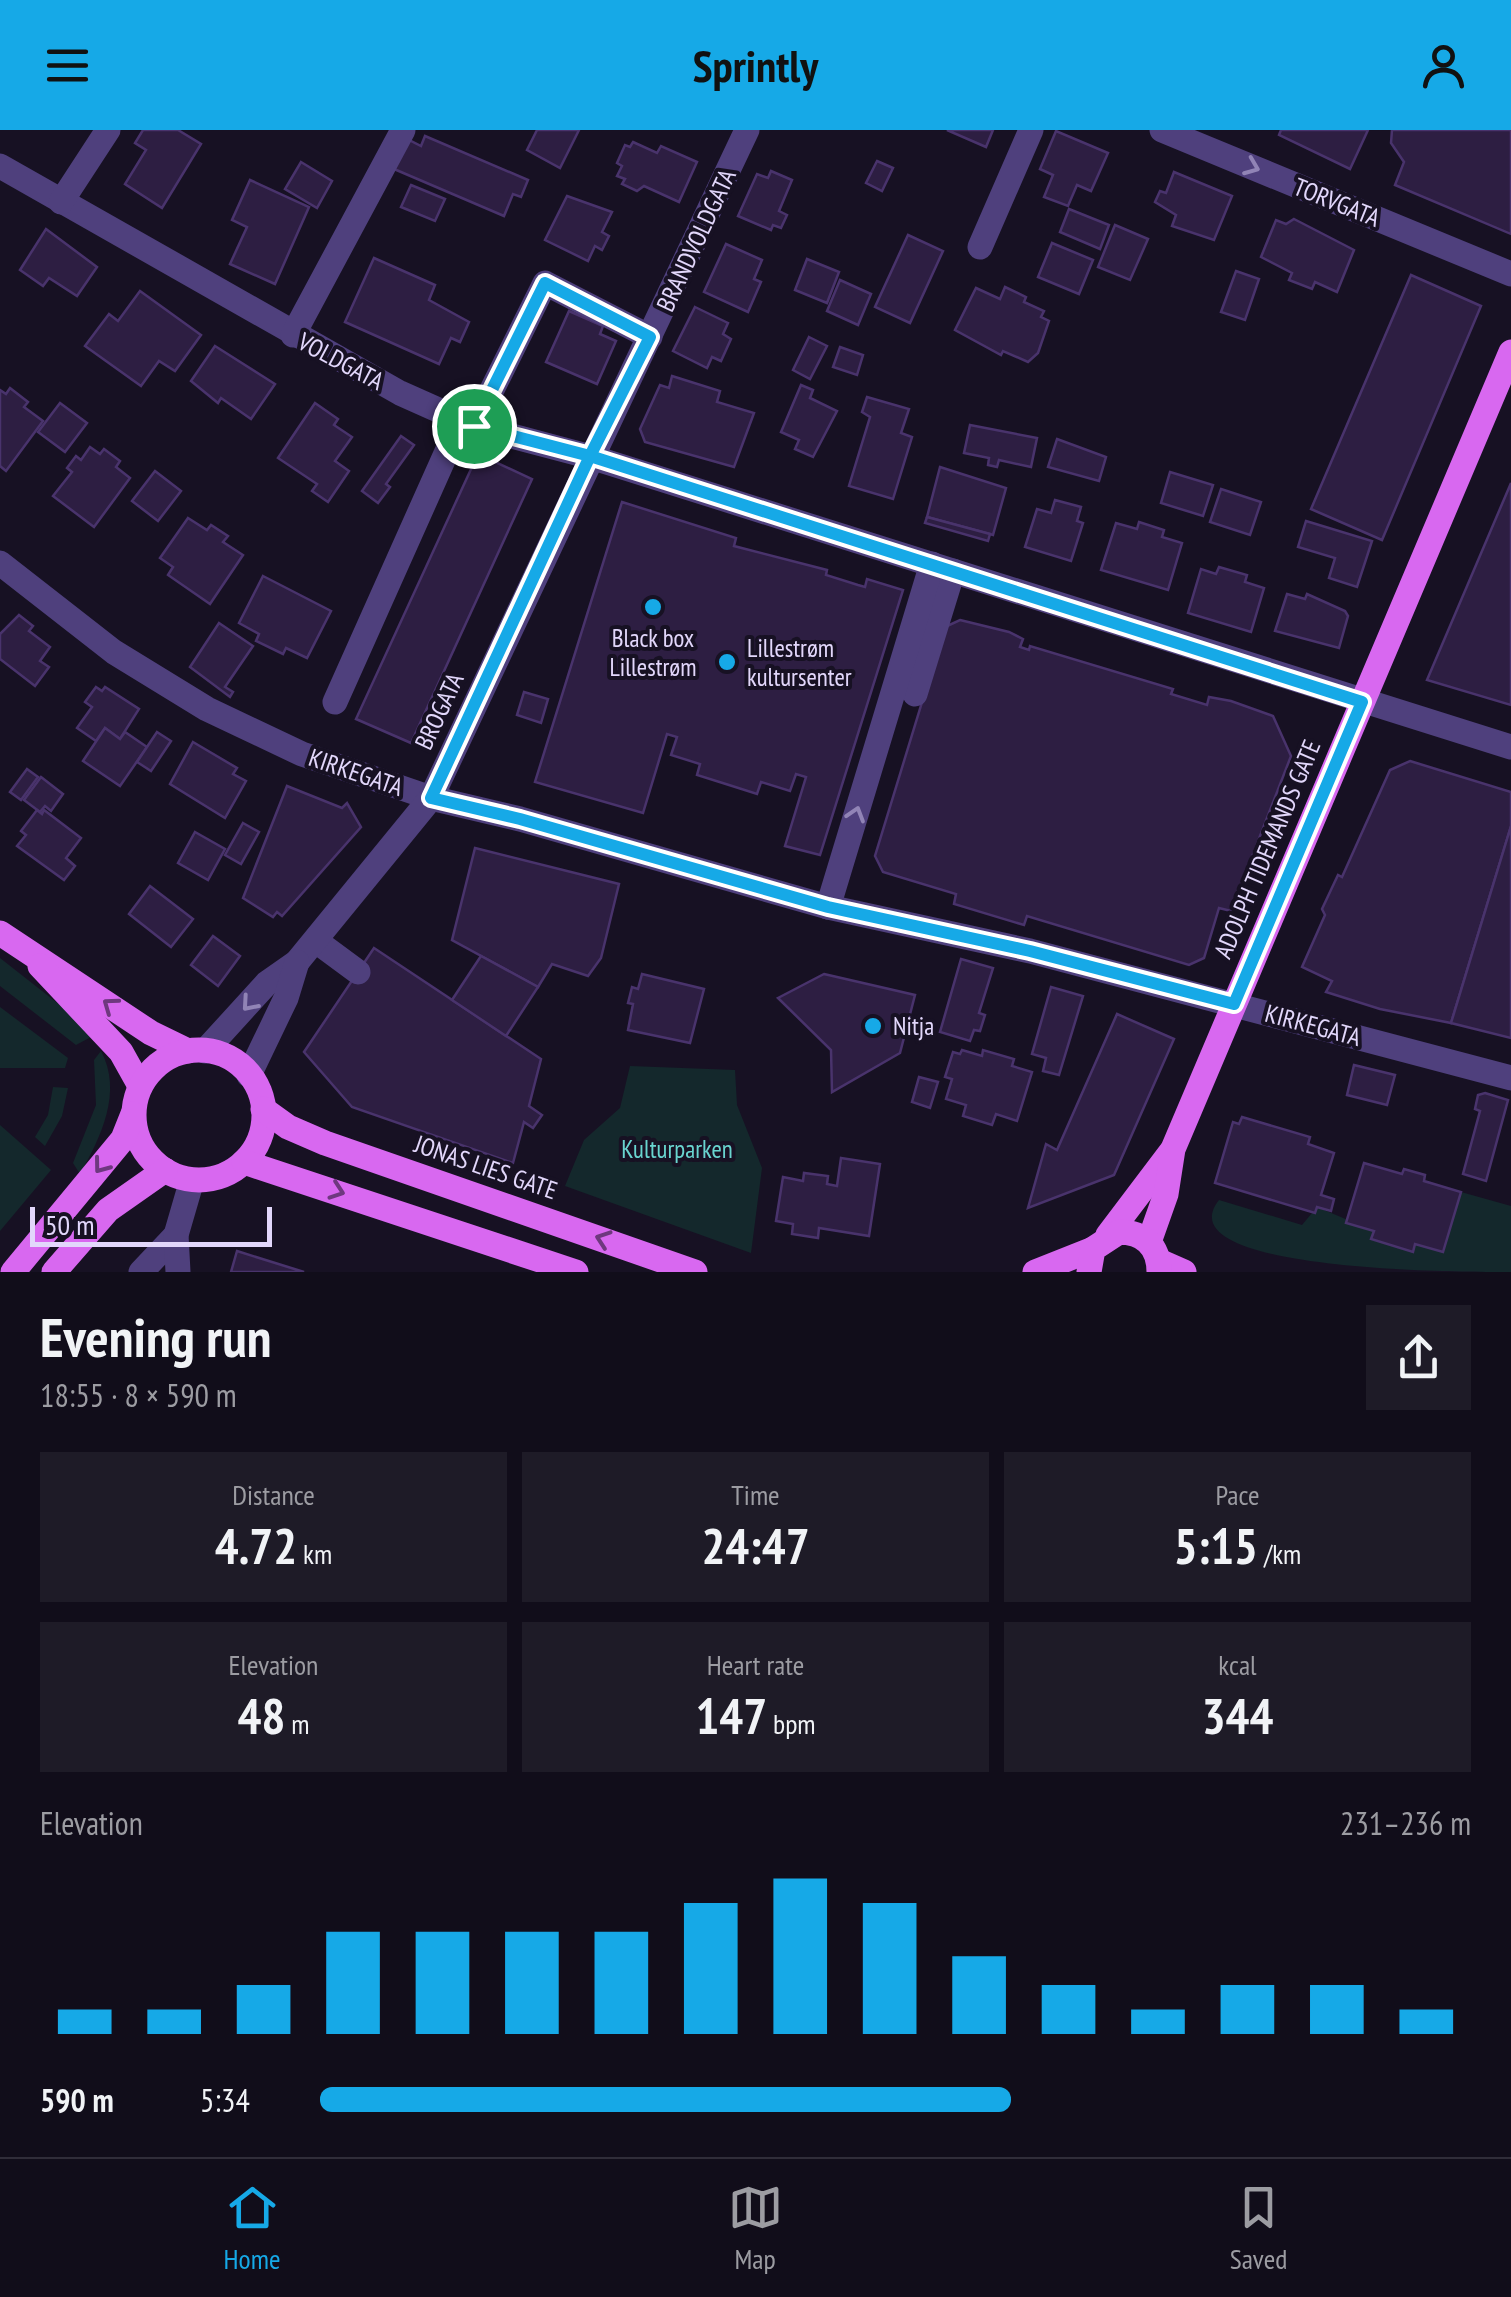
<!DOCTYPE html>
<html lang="en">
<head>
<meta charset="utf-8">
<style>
  :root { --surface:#110d1a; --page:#1e1b27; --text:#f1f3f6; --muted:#9c9ca2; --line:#302d39; --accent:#16a9e7 }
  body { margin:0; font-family:"PT Sans Narrow",sans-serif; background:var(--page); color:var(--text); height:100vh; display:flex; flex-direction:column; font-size:38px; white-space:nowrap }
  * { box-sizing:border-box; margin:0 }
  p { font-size:32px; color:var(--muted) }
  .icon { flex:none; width:55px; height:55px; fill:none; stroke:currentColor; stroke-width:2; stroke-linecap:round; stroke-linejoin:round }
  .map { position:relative; height:1142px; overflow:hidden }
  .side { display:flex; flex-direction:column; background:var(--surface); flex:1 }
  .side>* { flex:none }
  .scale { position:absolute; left:30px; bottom:25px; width:242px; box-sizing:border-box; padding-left:10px; border:5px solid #e2d7fb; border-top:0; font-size:28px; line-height:35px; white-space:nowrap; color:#e2d7fb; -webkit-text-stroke:8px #171123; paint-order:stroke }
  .pin { position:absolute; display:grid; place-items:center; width:85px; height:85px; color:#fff; margin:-42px; border:5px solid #fff; border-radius:50%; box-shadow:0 2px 10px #0007 }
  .round { display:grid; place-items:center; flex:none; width:105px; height:105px; border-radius:0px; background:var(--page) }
  .summary { display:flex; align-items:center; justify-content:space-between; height:170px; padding:0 40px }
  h1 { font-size:55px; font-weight:600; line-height:75px }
  .figures { display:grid; grid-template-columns:repeat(3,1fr); gap:15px; height:170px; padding:10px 40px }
  .figures div { display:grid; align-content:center; border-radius:0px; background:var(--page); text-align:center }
  .figures b { font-size:50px; font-weight:600 }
  .figures small { font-size:28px; font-weight:400 }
  .figures p { font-size:28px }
  .chart { height:280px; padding:20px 40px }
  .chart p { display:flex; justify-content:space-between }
  .chart svg { width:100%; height:180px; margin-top:10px; stroke:var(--accent); stroke-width:6 }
  ul { padding:0 40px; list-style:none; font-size:32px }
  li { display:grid; grid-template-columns:160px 120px 1fr; align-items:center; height:75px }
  li i { height:25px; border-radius:12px; background:var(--accent) }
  header { display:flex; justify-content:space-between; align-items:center; height:130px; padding:0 40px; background:var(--accent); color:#111; font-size:45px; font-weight:600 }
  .tab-bar { display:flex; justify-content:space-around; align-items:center; height:140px; border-top:2px solid var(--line); background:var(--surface); font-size:28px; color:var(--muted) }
  .tab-bar a { display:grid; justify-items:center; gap:5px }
  .tab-bar .active { color:var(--accent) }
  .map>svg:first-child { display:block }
  .green { fill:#14282c }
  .building { fill:#2d1e42; stroke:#49336c; stroke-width:2.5 }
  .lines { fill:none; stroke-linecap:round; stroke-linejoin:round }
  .minor { stroke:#4f407d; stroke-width:25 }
  .major { stroke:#d868f0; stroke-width:25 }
  .oneway { stroke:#9184b6 }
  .oneway2 { stroke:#6e387f }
  .route-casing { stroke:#fff; stroke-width:20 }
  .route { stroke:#16a9e7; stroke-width:12 }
  .poi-dot { fill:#16a9e7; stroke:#171123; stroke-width:4 }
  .labels { text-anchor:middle; stroke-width:8; stroke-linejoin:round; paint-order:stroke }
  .street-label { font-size:25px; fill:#e2d7fb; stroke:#171123 }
  .poi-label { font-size:25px; fill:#e2d7fb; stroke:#171123; text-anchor:start }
  .park-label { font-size:25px; fill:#69d4cf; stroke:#171123 }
</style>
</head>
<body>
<header><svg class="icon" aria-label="menu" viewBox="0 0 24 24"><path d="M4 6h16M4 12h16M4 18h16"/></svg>Sprintly<svg class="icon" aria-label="person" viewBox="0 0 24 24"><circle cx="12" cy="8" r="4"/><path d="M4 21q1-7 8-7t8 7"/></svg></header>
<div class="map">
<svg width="1511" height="1142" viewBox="0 0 1511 1142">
  <rect width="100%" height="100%" fill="#171123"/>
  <g class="green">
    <path d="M0 828 70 883 91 907 76 915 0 856Z"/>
    <path d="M0 877 68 928 65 938H0Z"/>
    <path d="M101 921C123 962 101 1007 80 1044L73 1033 96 975 94 930Z"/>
    <path d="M630 936 735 940 737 975 762 1038 751 1123 565 1056 584 1010 620 978Z"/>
    <path d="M53 957 68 958 62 986 45 1016 35 1007 48 985Z"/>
    <path d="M0 995 51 1040 0 1101Z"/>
    <path d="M1461 1062 1511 1076V1142C1465 1142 1162 1142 1219 1070L1302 1095 1317 1077 1374 1101 1372 1110 1412 1122 1415 1114 1443 1122Z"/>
  </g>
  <g class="building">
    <path d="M143 0H178L201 14 162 78 125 54 146 20 135 13Z"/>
    <path d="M537 0H579L560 38 527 20Z"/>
    <path d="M947 0H993L986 17Z"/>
    <path d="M1281 0H1368L1350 39 1279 5Z"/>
    <path d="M1392 0H1511V104L1395 55 1404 32 1391 13Z"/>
    <path d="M1056 1 1108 23 1091 61 1077 55 1068 76 1044 67 1053 45 1040 39Z"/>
    <path d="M425 6 528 50 521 67 513 64 504 86 394 39 407 9 421 16Z"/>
    <path d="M633 12 657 23 661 16 697 32 679 72 644 56 637 61 622 54 625 49 617 46 622 36 617 33 625 15 630 17Z"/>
    <path d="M877 31 893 38 882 61 866 53Z"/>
    <path d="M301 32 332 51 317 78 285 59Z"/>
    <path d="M771 41 792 50 779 81 787 85 781 98 773 95 771 100 738 86 757 44 768 48Z"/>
    <path d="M1174 42 1232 66 1214 110 1172 96 1176 85 1155 72 1160 61 1166 63Z"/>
    <path d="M250 50 309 77 275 154 230 134 247 97 232 90Z"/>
    <path d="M411 55 445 69 435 91 401 77Z"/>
    <path d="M567 66 612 82 602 102 609 106 602 120 595 116 588 131 545 110Z"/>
    <path d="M1069 79 1109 95 1100 119 1060 102Z"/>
    <path d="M1294 89 1354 120 1337 162 1315 152 1312 159 1289 150 1292 143 1261 127 1276 90 1286 94Z"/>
    <path d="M1115 95 1148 109 1130 150 1098 137Z"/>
    <path d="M46 99 97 137 77 166 49 148 43 156 20 140Z"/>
    <path d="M908 105 943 121 910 193 875 177Z"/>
    <path d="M1052 113 1093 130 1079 164 1038 147Z"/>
    <path d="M726 114 762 130 754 149 761 152 748 182 704 162Z"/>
    <path d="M374 128 435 155 429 170 469 192 460 212 451 208 439 234 345 192Z"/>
    <path d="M807 129 839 142 827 173 795 160Z"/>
    <path d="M1236 141 1259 149 1245 190 1221 182Z"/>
    <path d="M1411 145 1481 176 1382 410 1311 379Z"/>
    <path d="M840 150 871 164 858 195 827 181Z"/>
    <path d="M1005 157 1026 167 1024 172 1044 181 1041 187 1049 191 1038 223 1028 232 1003 221 1001 225 955 200 976 158 1000 169Z"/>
    <path d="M140 161 201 205 175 241 159 231 141 256 85 216 109 184 118 191Z"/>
    <path d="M695 177 728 193 723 204 731 209 721 231 712 227 707 238 673 221Z"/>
    <path d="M569 181 603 196 600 204 616 211 597 254 546 232Z"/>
    <path d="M809 207 827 216 810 249 793 240Z"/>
    <path d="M215 216 275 254 251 289 221 268 218 273 191 251Z"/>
    <path d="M840 217 863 225 857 245 833 237Z"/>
    <path d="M672 246 720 261 717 272 754 283 734 337 645 312 640 299 660 255 669 258Z"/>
    <path d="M801 255 813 260 810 268 837 281 813 327 795 319 799 310 781 302Z"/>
    <path d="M10 258 28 272 24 277 43 291 6 341 0 336V260L6 264Z"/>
    <path d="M867 267 909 279 901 303 912 307 893 369 849 356 870 287 862 282Z"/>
    <path d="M60 273 87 293 65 322 38 302Z"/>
    <path d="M315 273 338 289 334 295 352 307 335 331 349 341 328 372 312 361 317 354 278 328Z"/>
    <path d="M970 295 1037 308 1031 337 999 330 997 337 988 335 989 328 964 323Z"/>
    <path d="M401 306 414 315 386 354 390 357 378 373 362 361Z"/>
    <path d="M1057 309 1106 327 1099 351 1048 337Z"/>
    <path d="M90 317 100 324 104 319 120 331 116 337 130 348 94 397 53 366 72 342 67 338 76 326 81 330Z"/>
    <path d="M478 324 532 349 411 613 356 589Z"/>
    <path d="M940 337 1006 358 993 405 927 387Z"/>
    <path d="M155 341 181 361 158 391 132 371Z"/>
    <path d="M1170 342 1213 355 1203 386 1161 373Z"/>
    <path d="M1511 353V575L1427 550Z"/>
    <path d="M1221 359 1261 372 1250 405 1210 392Z"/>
    <path d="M1055 370 1081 377 1077 391 1083 393 1071 431 1025 417 1037 379 1051 383Z"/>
    <path d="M622 372 736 408 734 416 827 440 826 445 858 455 865 457 867 449 903 460 820 725 785 716 806 647 796 644 790 661 761 652 757 664 729 655 697 645 700 634 671 625 677 607 667 604 643 683 535 652Z"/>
    <path d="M927 387 990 404 988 411 925 393Z"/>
    <path d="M188 388 207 400 211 395 228 406 223 412 243 425 210 474 168 445 173 437 160 428Z"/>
    <path d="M1306 391 1372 411 1357 457 1329 448 1335 428 1298 417Z"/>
    <path d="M1139 392 1164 400 1162 407 1182 413 1168 460 1101 440 1116 393 1137 399Z"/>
    <path d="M1219 437 1247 445 1245 452 1264 458 1251 502 1188 483 1201 439 1216 444Z"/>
    <path d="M263 446 331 481 307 528 286 518 283 524 256 511 259 504 239 493Z"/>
    <path d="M1287 464 1305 469 1307 464 1345 481 1348 486 1339 518 1275 501Z"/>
    <path d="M19 485 33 496 29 501 50 517 40 531 49 537 35 556 0 529V504Z"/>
    <path d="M960 490 1009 502 1023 509 1020 517 1029 520 1030 516 1173 559 1171 564 1207 575 1209 567 1231 571 1273 586 1291 626 1231 781 1219 778 1204 828 1189 835 1027 786 1024 795 954 774 956 764 883 742 875 726 945 497Z"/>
    <path d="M219 493 253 516 225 557 233 562 230 567 190 537Z"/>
    <path d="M96 557 102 561 105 557 139 579 120 609 105 598 96 611 77 598 92 577 85 572Z"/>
    <path d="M524 562 548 569 541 593 517 585Z"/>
    <path d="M105 598 120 609 125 602 147 617 120 656 83 631Z"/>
    <path d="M157 602 171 611 151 641 137 632Z"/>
    <path d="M193 612 237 638 233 644 246 651 225 688 170 654Z"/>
    <path d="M1410 631 1511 662V696L1451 893 1380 879 1326 862 1332 851 1302 837 1325 785 1322 779 1338 745 1342 747 1390 640Z"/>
    <path d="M27 639 38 647 21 670 10 662Z"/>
    <path d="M41 647 63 664 51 681 45 676 40 682 24 670Z"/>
    <path d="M287 656 342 678 347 673 361 697 282 786 277 782 273 787 243 768Z"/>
    <path d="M37 680 42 684 44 680 81 708 66 728 75 736 64 750 17 716 26 705 21 701Z"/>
    <path d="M243 693 259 702 241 734 225 725Z"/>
    <path d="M1511 696V908L1451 893Z"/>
    <path d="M195 702 225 719 208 750 178 733Z"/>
    <path d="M475 718 619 754 601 828 588 846 552 834 538 857 452 810Z"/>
    <path d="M150 756 193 789 171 817 129 784Z"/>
    <path d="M213 806 240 826 218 856 191 835Z"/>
    <path d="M374 818 541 929 529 976 542 985 533 998 524 992 513 1033 352 977 304 922Z"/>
    <path d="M481 826 538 857 506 906 452 870Z"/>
    <path d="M961 829 993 838 979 883 985 885 980 901 974 900 970 911 940 902Z"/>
    <path d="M642 844 704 859 690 913 628 900 633 874 628 873 632 857 638 859Z"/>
    <path d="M824 844 915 865 900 923 832 962 831 920 778 868Z"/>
    <path d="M1051 857 1083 866 1059 945 1043 941 1046 928 1032 924Z"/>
    <path d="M1117 884 1174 909 1114 1045 1028 1078 1046 1014 1057 1020Z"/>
    <path d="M962 920 982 926 983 920 1014 929 1012 936 1032 942 1017 991 996 984 992 995 963 986 966 975 946 969 952 949 945 947 953 922 960 924Z"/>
    <path d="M1354 935 1395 945 1387 975 1347 965Z"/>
    <path d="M919 947 938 952 930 978 912 972Z"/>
    <path d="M1485 963 1508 970 1486 1051 1463 1044 1480 981 1475 979 1478 965Z"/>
    <path d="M1242 987 1310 1007 1308 1014 1334 1023 1321 1065 1334 1069 1331 1081 1317 1077 1315 1083 1215 1053 1233 992 1239 994Z"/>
    <path d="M841 1028 880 1034 869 1106 819 1098 818 1108 792 1104 793 1094 776 1091 783 1047 803 1051 804 1043 828 1046 827 1054 837 1056Z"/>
    <path d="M1364 1033 1402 1044 1404 1039 1425 1045 1424 1051 1461 1062 1443 1122 1415 1114 1413 1122 1371 1109 1374 1101 1346 1093Z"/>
    <path d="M237 1121 304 1142H231Z"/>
  </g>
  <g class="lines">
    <g class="minor">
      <path d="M1162 0 1511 144"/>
      <path d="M0 36 400 263 474 296 591 327 1511 617"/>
      <path d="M61 72 108 0"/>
      <path d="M980 117 1031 0"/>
      <path d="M293 205 403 0"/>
      <path d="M474 296 545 153 650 207"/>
      <path d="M0 433 114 522 207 579 302 624 431 668 520 689 828 777 1030 821 1511 948"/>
      <path d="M915 564 953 441"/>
      <path d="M335 572 461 290"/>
      <path d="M828 777 932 434"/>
      <path d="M316 811 358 842"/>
      <path d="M205 921 267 853 297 832 431 668 747 0"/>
      <path d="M249 945 286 868 297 832"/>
      <path d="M141 1142 176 1105"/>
      <path d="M178 1142 176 1105 192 1050"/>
    </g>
    <g class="major">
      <path d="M0 803 151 903 188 921"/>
      <path d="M40 836 121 922 140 956"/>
      <circle cx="199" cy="985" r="65"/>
      <path d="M263 979 288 997 325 1013 695 1142"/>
      <path d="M244 1032 576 1142"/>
      <path d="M1108 1105 1170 1023"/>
      <path d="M1149 1112 1166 1064 1173 1019 1511 222"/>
      <path d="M1159 1131 1184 1142"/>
      <path d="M13 1142 123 1009 133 984"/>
      <path d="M54 1142 108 1080 165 1040"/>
      <path d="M1035 1142 1093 1119"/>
      <path d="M1089 1142 1093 1119 1119 1102C1144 1102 1159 1116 1159 1142"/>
    </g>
  </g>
  <defs><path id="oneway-chevron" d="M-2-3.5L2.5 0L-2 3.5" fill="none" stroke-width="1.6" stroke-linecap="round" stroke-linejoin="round" transform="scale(2.5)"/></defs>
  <g class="oneway">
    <use href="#oneway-chevron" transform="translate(1252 37) rotate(22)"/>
    <use href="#oneway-chevron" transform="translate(856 684) rotate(-73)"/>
    <use href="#oneway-chevron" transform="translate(249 874) rotate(131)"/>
  </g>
  <g class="oneway2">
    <use href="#oneway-chevron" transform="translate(110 875) rotate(-144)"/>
    <use href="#oneway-chevron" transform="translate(101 1036) rotate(127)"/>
    <use href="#oneway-chevron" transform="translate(337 1061) rotate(19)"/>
    <use href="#oneway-chevron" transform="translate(603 1109) rotate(-161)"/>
  </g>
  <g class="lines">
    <defs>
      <path id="route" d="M474 296 590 326 431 668 520 689 828 777 1030 821 1234 874 1362 572 590 326 650 207 545 153 474 296"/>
    </defs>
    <use href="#route" class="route-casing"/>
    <use href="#route" class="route"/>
  </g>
  <g class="poi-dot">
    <circle cx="653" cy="477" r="10"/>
    <circle cx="727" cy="532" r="10"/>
    <circle cx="873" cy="896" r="10"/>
  </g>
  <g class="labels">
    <g class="street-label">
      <text transform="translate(1337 72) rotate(22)" y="9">TORVGATA</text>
      <text transform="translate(696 110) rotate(-65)" y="9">BRANDVOLDGATA</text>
      <text transform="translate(341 231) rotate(28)" y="9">VOLDGATA</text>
      <text transform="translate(439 581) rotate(-65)" y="9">BROGATA</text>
      <text transform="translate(356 642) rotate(19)" y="9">KIRKEGATA</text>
      <text transform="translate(1267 719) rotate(-67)" y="9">ADOLPH TIDEMANDS GATE</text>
      <text transform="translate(1313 895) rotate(15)" y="9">KIRKEGATA</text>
      <text transform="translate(486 1037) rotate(19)" y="9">JONAS LIES GATE</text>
    </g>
    <g class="poi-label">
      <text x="653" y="517" text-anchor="middle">Black box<tspan x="653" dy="29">Lillestrøm</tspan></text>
      <text x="747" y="527">Lillestrøm<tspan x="747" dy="29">kultursenter</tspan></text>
      <text x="893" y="905">Nitja</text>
    </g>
    <g class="park-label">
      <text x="677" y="1028">Kulturparken</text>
    </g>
  </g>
</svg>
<div class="scale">50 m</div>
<div class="pin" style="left:474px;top:296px;background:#1e9e55"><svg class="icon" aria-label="arrive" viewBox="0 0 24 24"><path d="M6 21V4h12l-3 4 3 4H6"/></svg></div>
</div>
<section class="side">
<div class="summary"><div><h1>Evening run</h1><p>18:55 · 8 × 590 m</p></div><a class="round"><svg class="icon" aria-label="share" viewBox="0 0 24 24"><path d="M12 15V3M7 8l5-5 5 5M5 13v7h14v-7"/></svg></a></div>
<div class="figures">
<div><p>Distance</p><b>4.72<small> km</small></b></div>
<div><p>Time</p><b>24:47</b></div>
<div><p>Pace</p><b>5:15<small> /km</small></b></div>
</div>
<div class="figures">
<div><p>Elevation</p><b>48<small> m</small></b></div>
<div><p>Heart rate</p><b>147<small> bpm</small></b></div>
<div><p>kcal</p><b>344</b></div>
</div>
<div class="chart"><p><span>Elevation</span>231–236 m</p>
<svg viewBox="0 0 160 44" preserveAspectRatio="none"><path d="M5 44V38M15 44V38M25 44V32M35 44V19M45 44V19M55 44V19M65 44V19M75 44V12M85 44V6M95 44V12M105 44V25M115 44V32M125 44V38M135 44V32M145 44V32M155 44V38"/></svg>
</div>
<ul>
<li><b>590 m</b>5:34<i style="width:60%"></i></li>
</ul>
</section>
<nav class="tab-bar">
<a class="active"><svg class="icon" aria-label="home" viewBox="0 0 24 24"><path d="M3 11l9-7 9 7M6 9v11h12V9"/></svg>Home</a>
<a><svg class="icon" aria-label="map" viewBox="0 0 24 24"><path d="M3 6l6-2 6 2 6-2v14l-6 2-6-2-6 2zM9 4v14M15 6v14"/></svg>Map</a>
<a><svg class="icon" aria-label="saved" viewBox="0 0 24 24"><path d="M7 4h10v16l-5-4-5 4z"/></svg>Saved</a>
</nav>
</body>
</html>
